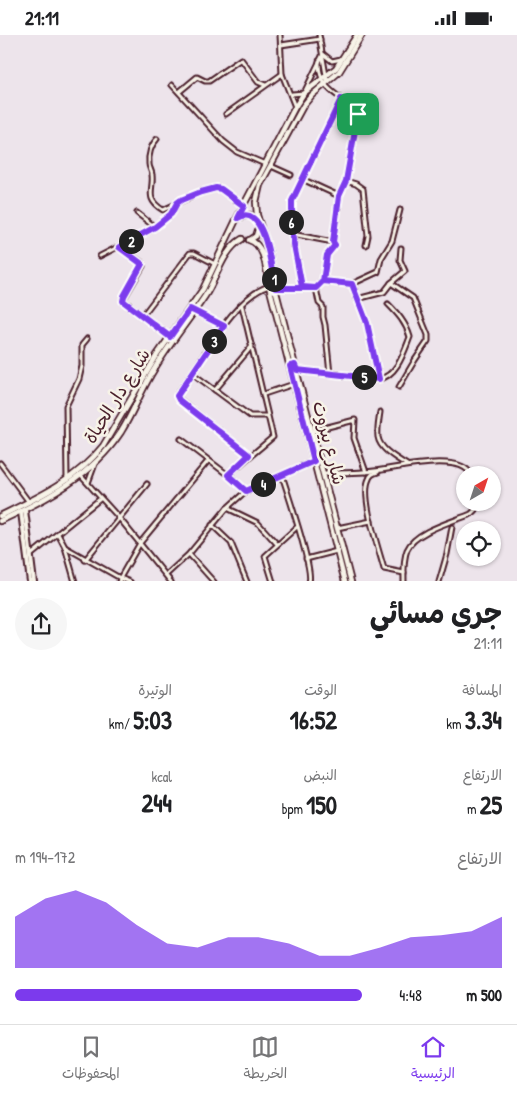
<!DOCTYPE html>
<html lang="ar">
<head>
<meta charset="utf-8">
<style>
  :root { --surface:#fff; --page:#f6f6f6; --text:#202124; --muted:#757577; --line:#e0e0e0; --accent:#7c3aed }
  body { margin:0; font-family:"Patrick Hand","Playpen Sans Arabic",sans-serif; background:var(--page); color:var(--text); direction:rtl; height:100vh; display:flex; flex-direction:column; font-size:19px; white-space:nowrap }
  * { box-sizing:border-box; margin:0 }
  p { font-size:16px; color:var(--muted) }
  .icon { flex:none; width:28px; height:28px; fill:none; stroke:currentColor; stroke-width:2; stroke-linecap:round; stroke-linejoin:round }
  .map { position:relative; height:546px; overflow:hidden; direction:ltr }
  .panel { display:flex; flex-direction:column; background:var(--surface); flex:1 }
  .panel>* { flex:none }
  .needle { width:32px; rotate:39deg }
  .fabs { position:absolute; left:456px; top:431px; display:grid; gap:10px }
  .fabs a { display:grid; place-items:center; width:45px; height:45px; border-radius:50%; background:var(--surface); box-shadow:0 1px 4px #0004; font-size:25px }
  .pin { position:absolute; display:grid; place-items:center; width:42px; height:42px; color:#fff; margin:-21px; border-radius:10px; box-shadow:0 2px 8px #0006 }
  .km { position:absolute; width:25px; height:25px; margin:-12px; border-radius:50%; background:#222; color:#fff; font-size:14px; line-height:25px; text-align:center }
  .round { display:grid; place-items:center; flex:none; width:52px; height:52px; border-radius:26px; background:var(--page) }
  .summary { display:flex; align-items:center; justify-content:space-between; height:85px; padding:0 15px }
  h1 { font-size:28px; font-weight:700; line-height:38px }
  .figures { display:grid; grid-template-columns:repeat(3,1fr); gap:8px; height:85px; padding:5px 15px }
  .figures div { display:grid; align-content:center }
  .figures b { font-size:25px; font-weight:700 }
  .figures small { font-size:14px; font-weight:400 }
  .figures p { font-size:14px }
  .chart { height:140px; padding:10px 15px }
  .chart p { display:flex; justify-content:space-between }
  .chart svg { width:100%; height:90px; margin-top:5px; fill:var(--accent); opacity:.7 }
  ul { padding:0 15px; list-style:none; font-size:16px }
  li { display:grid; grid-template-columns:80px 60px 1fr; align-items:center; height:38px }
  li i { height:12px; border-radius:6px; background:var(--accent) }
  .status { display:flex; justify-content:space-between; align-items:center; height:35px; padding:0 25px; background:var(--surface); direction:ltr }
  .status svg { height:14px; fill:currentColor }
  .tabs { display:flex; justify-content:space-around; align-items:center; height:70px; border-top:1px solid var(--line); background:var(--surface); font-size:14px; color:var(--muted) }
  .tabs a { display:grid; justify-items:center; gap:2px }
  .tabs .current { color:var(--accent) }
  .map>svg:first-child { display:block }
  .lines { fill:none; stroke-linecap:round; stroke-linejoin:round }
  .minor-casing { stroke:#4a1f2b; stroke-width:7 }
  .tertiary-casing { stroke:#4a1f2b; stroke-width:8 }
  .secondary-casing { stroke:#4a1f2b; stroke-width:8 }
  .minor { stroke:#f7f3e8; stroke-width:3 }
  .tertiary { stroke:#f7f3e8; stroke-width:4 }
  .secondary { stroke:#f7f3e8; stroke-width:4.5 }
  .route-casing { stroke:#fff; stroke-width:10 }
  .route { stroke:#7c3aed; stroke-width:6 }
  .labels { text-anchor:middle; stroke-width:5; stroke-linejoin:round; paint-order:stroke }
  .street-label { font-size:18px; fill:#4a1f2b; stroke:#f7f3e8 }
</style>
</head>
<body>
<div class="status"><b>21:11</b><svg viewBox="0 0 49 12"><path d="M0 12V9h3v3zM5 12V6h3v6zM10 12V3h3v9zM15 12V0h3v12zM26 1h20v11H26zM47 4h2v5h-2z"/></svg></div>
<div class="map">
<svg width="517" height="547" viewBox="0 0 517 547">
  <rect width="100%" height="100%" fill="#ede4eb"/>
  <filter id="ink" filterUnits="userSpaceOnUse"><feTurbulence type="fractalNoise" baseFrequency=".02" numOctaves="2"/><feDisplacementMap in="SourceGraphic" scale="10" xChannelSelector="R" yChannelSelector="G"/><feConvolveMatrix kernelMatrix="1 2 1 2 8 2 1 2 1" color-interpolation-filters="sRGB"/></filter>
  <g filter="url(#ink)">
    <g class="lines">
      <defs>
        <g id="minor">
          <path d="M280 0 282 39 295 72"/>
          <path d="M319 0 327 46"/>
          <path d="M281 10 320 4"/>
          <path d="M319 26C318 58 342 58 358 79L346 146 339 161 333 207 335 210 327 220 323 246 316 253 319 268 323 272V282L325 290 330 339"/>
          <path d="M172 50 223 106 237 117 265 129"/>
          <path d="M179 57 197 42 205 46H209L241 24 258 47 265 50"/>
          <path d="M292 59 304 58 323 19 332 26 341 24"/>
          <path d="M226 79 282 39"/>
          <path d="M157 104C151 110 148 120 149 129 149 133 152 136 152 140 154 154 144 164 163 175L176 169"/>
          <path d="M271 131 291 140"/>
          <path d="M302 144 339 161"/>
          <path d="M346 146 356 149 363 154 368 201 366 210"/>
          <path d="M137 178 155 192"/>
          <path d="M292 199 333 207"/>
          <path d="M119 212 141 227 143 231 123 265 170 302"/>
          <path d="M100 221 149 196 171 179 177 168 201 157 216 153 221 154 244 171"/>
          <path d="M323 246 352 249 378 237 381 224 392 206 400 175"/>
          <path d="M391 248 405 236 400 225 401 213"/>
          <path d="M352 249 367 288 379 344"/>
          <path d="M302 252 292 199V166L341 64"/>
          <path d="M275 253H316"/>
          <path d="M357 264 384 257 391 248 413 263 428 300V306L415 325 399 352"/>
          <path d="M195 277 224 291"/>
          <path d="M143 280 190 218H194L215 229"/>
          <path d="M297 335 379 344C397 341 404 317 410 302 406 288 398 279 388 269"/>
          <path d="M192 338 178 358V363L249 420"/>
          <path d="M215 355 252 311"/>
          <path d="M264 359 294 349"/>
          <path d="M380 377C379 385 377 394 378 402 380 415 398 424 407 430"/>
          <path d="M267 381H250L192 338C210 311 237 261 269 251"/>
          <path d="M312 396 355 385 354 403 366 437"/>
          <path d="M181 404 228 440 246 456"/>
          <path d="M0 428 29 467"/>
          <path d="M378 437C374 438 370 440 369 444 360 461 379 515 384 534L404 538"/>
          <path d="M323 438C340 438 358 438 374 436 394 434 462 416 471 440"/>
          <path d="M228 440 273 402 242 271"/>
          <path d="M282 440C287 457 314 535 309 547"/>
          <path d="M81 441 120 484 171 547"/>
          <path d="M67 445 66 371 79 344 82 331V310L87 304"/>
          <path d="M88 448 95 429"/>
          <path d="M227 473 258 488 277 509"/>
          <path d="M212 490 231 508 247 547"/>
          <path d="M337 493 371 486"/>
          <path d="M58 499 65 512 75 547"/>
          <path d="M65 512 120 543 140 508 208 426"/>
          <path d="M189 519 214 547"/>
          <path d="M31 520 100 464"/>
          <path d="M306 524 337 516"/>
          <path d="M85 525 147 449"/>
          <path d="M166 540 189 519 227 473 246 456 314 426"/>
          <path d="M119 547 120 543 130 547"/>
          <path d="M273 547 265 521 297 492"/>
          <path d="M404 547C404 537 403 525 407 515 415 496 452 487 471 479L475 475 476 468"/>
          <path d="M439 547 447 519 452 492"/>
        </g>
        <g id="tertiary">
          <path d="M25 475 34 547"/>
          <path d="M21 477 30 547"/>
        </g>
        <g id="secondary">
          <path d="M240 182 250 180 257 185"/>
          <path d="M249 205C266 210 266 236 269 251L345 547"/>
          <path d="M250 205 256 201 259 192"/>
          <path d="M0 481C39 462 75 446 103 411L157 320 203 254 236 185 295 72 304 58 336 33 357 0"/>
          <path d="M0 486C46 465 92 441 121 397 134 376 142 353 155 333 170 308 189 285 205 261 217 243 222 216 242 204"/>
          <path d="M351 547 275 253 269 218 257 180 256 167 260 150 303 71 312 60 339 37 362 0"/>
        </g>
      </defs>
      <use href="#minor" class="minor-casing"/>
      <use href="#tertiary" class="tertiary-casing"/>
      <use href="#secondary" class="secondary-casing"/>
      <use href="#minor" class="minor"/>
      <use href="#tertiary" class="tertiary"/>
      <use href="#secondary" class="secondary"/>
    </g>
  </g>
  <g class="lines" filter="url(#ink)">
    <defs>
      <path id="route" d="M358 79 346 146 339 161 333 207 335 210 327 220 323 246 316 253H275C272 237 265 166 238 183L244 171 221 154 216 153 201 157 181 165 177 168 171 179 155 192 119 212 142 229 124 261 123 266 127 269 170 302 190 274 224 291 177 361 179 365 249 420 228 440 246 456 314 426 290 331 295 330 297 335 379 344 367 288 352 249 323 246 316 253 302 252 292 199V166L341 64 358 79"/>
    </defs>
    <use href="#route" class="route-casing"/>
    <use href="#route" class="route"/>
  </g>
  <g class="labels">
    <g class="street-label">
      <text transform="translate(117 361) rotate(-58)" y="6">شارع دار الحياة</text>
      <text transform="translate(329 408) rotate(76)" y="6">شارع بيروت</text>
    </g>
  </g>
</svg>
<div class="fabs">
<a><svg class="needle" viewBox="-14 -14 28 28"><path d="M0-13l5 13h-10z" fill="#e53935"/><path d="M0 13l5-13h-10z" fill="#757577"/></svg></a>
<a><svg class="icon" aria-label="locate" viewBox="0 0 24 24"><circle cx="12" cy="12" r="6"/><path d="M12 2v4M12 18v4M2 12h4M18 12h4"/></svg></a>
</div>
<div class="pin" style="left:358px;top:79px;background:#1e9e55"><svg class="icon" aria-label="arrive" viewBox="0 0 24 24"><path d="M6 21V4h12l-3 4 3 4H6"/></svg></div>
<b class="km" style="left:274px;top:244px">1</b>
<b class="km" style="left:131px;top:206px">2</b>
<b class="km" style="left:214px;top:306px">3</b>
<b class="km" style="left:263px;top:449px">4</b>
<b class="km" style="left:364px;top:342px">5</b>
<b class="km" style="left:291px;top:187px">6</b>
</div>
<section class="panel">
<div class="summary"><div><h1>جري مسائي</h1><p>21:11</p></div><a class="round"><svg class="icon" aria-label="share" viewBox="0 0 24 24"><path d="M12 15V3M7 8l5-5 5 5M5 13v7h14v-7"/></svg></a></div>
<div class="figures">
<div><p>المسافة</p><b>3.34<small> km</small></b></div>
<div><p>الوقت</p><b>16:52</b></div>
<div><p>الوتيرة</p><b>5:03<small> /km</small></b></div>
</div>
<div class="figures">
<div><p>الارتفاع</p><b>25<small> m</small></b></div>
<div><p>النبض</p><b>150<small> bpm</small></b></div>
<div><p>kcal</p><b>244</b></div>
</div>
<div class="chart"><p><span>الارتفاع</span>172–194 m</p>
<svg viewBox="0 0 160 44" preserveAspectRatio="none"><path d="M0 44V19L10 10L20 6L30 12L40 23L50 32L60 34L70 29L80 29L90 32L100 38L110 38L120 34L130 29L140 28L150 26L160 19V44z"/></svg>
</div>
<ul>
<li><b>500 m</b>4:48<i style="width:100%"></i></li>
</ul>
</section>
<nav class="tabs">
<a class="current"><svg class="icon" aria-label="home" viewBox="0 0 24 24"><path d="M3 11l9-7 9 7M6 9v11h12V9"/></svg>الرئيسية</a>
<a><svg class="icon" aria-label="map" viewBox="0 0 24 24"><path d="M3 6l6-2 6 2 6-2v14l-6 2-6-2-6 2zM9 4v14M15 6v14"/></svg>الخريطة</a>
<a><svg class="icon" aria-label="saved" viewBox="0 0 24 24"><path d="M7 4h10v16l-5-4-5 4z"/></svg>المحفوظات</a>
</nav>
</body>
</html>
